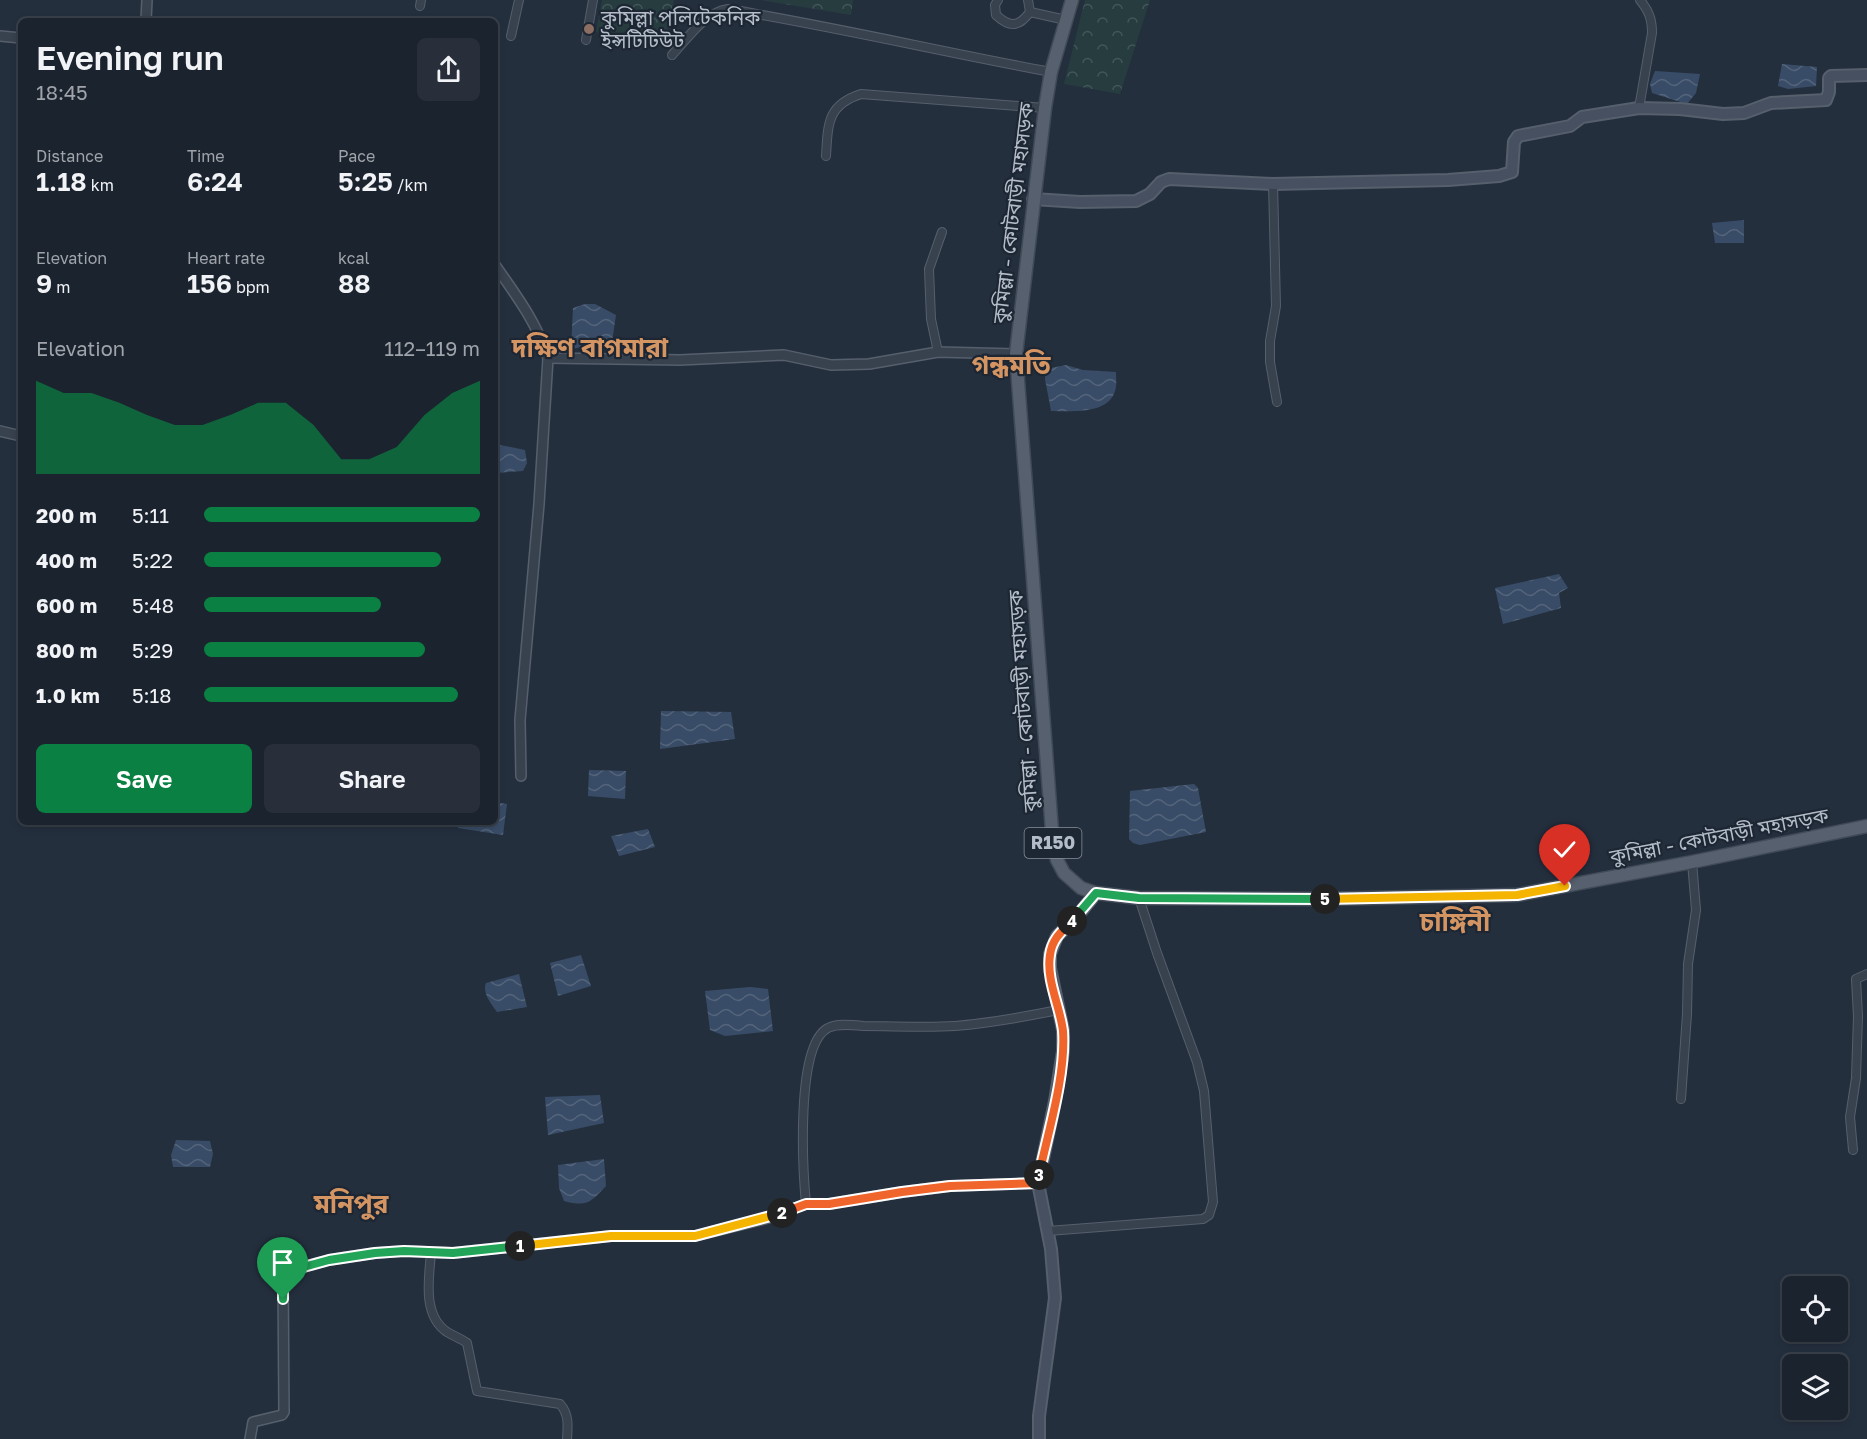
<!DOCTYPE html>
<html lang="en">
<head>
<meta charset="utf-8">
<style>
  :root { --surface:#1b232e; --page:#282f3a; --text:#f1f3f6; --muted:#a0a4aa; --line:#39404a; --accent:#0b8043 }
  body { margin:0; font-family:"Golos Text","Noto Sans Bengali",sans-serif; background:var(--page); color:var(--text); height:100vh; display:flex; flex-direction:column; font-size:22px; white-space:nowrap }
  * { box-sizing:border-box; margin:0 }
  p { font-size:20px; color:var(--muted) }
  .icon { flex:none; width:33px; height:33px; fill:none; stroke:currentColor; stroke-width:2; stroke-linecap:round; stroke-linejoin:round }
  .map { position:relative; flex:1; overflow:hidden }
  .panel { position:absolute; left:18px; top:18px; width:480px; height:807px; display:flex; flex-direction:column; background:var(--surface); border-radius:9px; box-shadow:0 3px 9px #0003,0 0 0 2px var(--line) }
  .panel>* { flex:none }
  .tools { position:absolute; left:1782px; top:1276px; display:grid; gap:12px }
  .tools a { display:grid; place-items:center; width:66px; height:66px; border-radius:9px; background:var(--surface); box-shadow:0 3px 9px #0003,0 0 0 2px var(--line); font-size:30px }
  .pin { position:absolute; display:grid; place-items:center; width:51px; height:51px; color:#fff; margin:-62px -26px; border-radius:50% 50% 50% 0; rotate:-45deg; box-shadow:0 0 6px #0007 }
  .pin .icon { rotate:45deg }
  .km { position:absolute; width:30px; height:30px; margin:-15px; border-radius:50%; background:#222; color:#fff; font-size:16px; line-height:30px; text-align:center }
  .round { display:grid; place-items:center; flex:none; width:63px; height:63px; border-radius:9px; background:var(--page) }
  .summary { display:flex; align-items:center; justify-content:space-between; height:102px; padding:0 18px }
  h1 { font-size:33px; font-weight:600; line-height:45px }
  .metrics { display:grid; grid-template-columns:repeat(3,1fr); gap:9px; height:102px; padding:6px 18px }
  .metrics div { display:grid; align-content:center }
  .metrics b { font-size:26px; font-weight:600 }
  .metrics small { font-size:16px; font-weight:400 }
  .metrics p { font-size:16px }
  .chart { height:168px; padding:12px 18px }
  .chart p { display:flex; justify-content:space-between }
  .chart svg { width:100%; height:108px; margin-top:6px; fill:var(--accent); opacity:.7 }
  .action { display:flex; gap:12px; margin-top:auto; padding:12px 18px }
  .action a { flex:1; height:69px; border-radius:9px; background:var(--accent); color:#fff; font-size:24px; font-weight:600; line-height:69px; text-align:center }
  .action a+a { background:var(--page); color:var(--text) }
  ul { padding:0 18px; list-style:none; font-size:20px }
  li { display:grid; grid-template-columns:96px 72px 1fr; align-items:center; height:45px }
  li i { height:15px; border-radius:8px; background:var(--accent) }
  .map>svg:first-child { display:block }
  .forest { fill:url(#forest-crowns) }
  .water { fill:url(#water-waves) }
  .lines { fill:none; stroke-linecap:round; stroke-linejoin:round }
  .minor-casing { stroke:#565f6c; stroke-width:10 }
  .tertiary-casing { stroke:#565f6c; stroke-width:12 }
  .secondary-casing { stroke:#565f6c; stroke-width:14 }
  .primary-casing { stroke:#414a57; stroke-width:15 }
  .minor { stroke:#38414e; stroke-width:8 }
  .tertiary { stroke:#38414e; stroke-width:9 }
  .secondary { stroke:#465061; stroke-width:10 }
  .primary { stroke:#56606e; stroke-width:12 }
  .split-1-casing { stroke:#fff; stroke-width:12 }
  .split-2-casing { stroke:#fff; stroke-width:12 }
  .split-3-casing { stroke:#fff; stroke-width:12 }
  .split-4-casing { stroke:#fff; stroke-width:12 }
  .split-5-casing { stroke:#fff; stroke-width:12 }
  .split-6-casing { stroke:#fff; stroke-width:12 }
  .split-1 { stroke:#22a559; stroke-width:8 }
  .split-2 { stroke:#f5b400; stroke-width:8 }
  .split-3 { stroke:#f0652b; stroke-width:8 }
  .split-4 { stroke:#f0652b; stroke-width:8 }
  .split-5 { stroke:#22a559; stroke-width:8 }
  .split-6 { stroke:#f5b400; stroke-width:8 }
  .education-dot { fill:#8d6e63; stroke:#1d2633; stroke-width:2 }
  .labels { text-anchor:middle; stroke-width:4.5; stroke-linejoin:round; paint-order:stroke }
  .shield { fill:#1d2633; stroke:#878f9c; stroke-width:1.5 }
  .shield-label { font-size:18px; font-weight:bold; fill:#b4bcc9 }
  .poi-label { font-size:20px; fill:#b4bcc9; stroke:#1d2633; text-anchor:start }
  .street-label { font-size:20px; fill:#b4bcc9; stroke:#1d2633 }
  .district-label { font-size:26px; font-weight:bold; fill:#d59563; stroke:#1d2633 }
</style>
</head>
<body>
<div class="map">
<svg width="1867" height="1439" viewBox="0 0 1867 1439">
  <defs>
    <pattern id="forest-crowns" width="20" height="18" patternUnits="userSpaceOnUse" patternTransform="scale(1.5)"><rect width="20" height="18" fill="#263c3f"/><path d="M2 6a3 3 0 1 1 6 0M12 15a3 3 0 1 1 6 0" fill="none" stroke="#435659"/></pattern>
    <pattern id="water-waves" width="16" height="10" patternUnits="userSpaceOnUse" patternTransform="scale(1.5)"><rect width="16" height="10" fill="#394c67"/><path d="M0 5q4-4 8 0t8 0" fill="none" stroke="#53647b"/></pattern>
  </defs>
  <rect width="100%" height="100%" fill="#242f3e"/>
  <g class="forest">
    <path d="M602 0H674L666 43 596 32Z"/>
    <path d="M761 0H853L851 15Z"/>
    <path d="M1085 0H1150L1120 94 1064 84Z"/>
  </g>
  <g class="water">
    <path d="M1782 64 1817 67 1816 86 1788 89 1778 86Z"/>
    <path d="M1655 71 1700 74 1696 93 1687 104 1652 93 1650 84Z"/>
    <path d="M1744 220V243H1715L1712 223Z"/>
    <path d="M585 304H595L616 315 612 342C599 340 585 347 571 349L573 308Z"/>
    <path d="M1066 365 1083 370 1116 372C1116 378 1117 386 1115 391 1108 415 1070 411 1051 411L1045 379 1046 369Z"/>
    <path d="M495 444 525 450 527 463 523 471 495 473Z"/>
    <path d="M1559 574 1568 588 1559 593 1561 608 1503 624 1495 588Z"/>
    <path d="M661 711 731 712 735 739 660 749Z"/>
    <path d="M589 770 626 771 625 799 588 796Z"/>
    <path d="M1194 784 1198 788 1206 832 1140 845 1133 843 1129 839 1130 791Z"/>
    <path d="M495 802 507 804 503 835 458 828 459 822H495Z"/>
    <path d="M648 829 655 847 619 856 611 836Z"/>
    <path d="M581 955 591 986 558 996 550 963Z"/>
    <path d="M519 974 527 1007 497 1012C491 1003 482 993 486 983Z"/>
    <path d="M750 987 768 989 773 1031 725 1036 710 1030 705 991Z"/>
    <path d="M600 1095 604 1123 548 1135 545 1097Z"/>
    <path d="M176 1140 210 1141 213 1154 210 1167H173L171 1155Z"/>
    <path d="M604 1159 606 1186C590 1203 587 1207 564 1201L559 1188 558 1165Z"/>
  </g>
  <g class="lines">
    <defs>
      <g id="minor">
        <path d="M998 0 995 5 996 15C1010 28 1019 27 1030 12L1028 0"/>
        <path d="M420 6 421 0"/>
        <path d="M1030 12 1066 20"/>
        <path d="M511 36 519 0"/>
        <path d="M586 40 593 0"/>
        <path d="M672 55C687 39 705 12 728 9 836 27 943 52 1051 72"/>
        <path d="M1639 108 1652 33C1652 19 1649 11 1640 0"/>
        <path d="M826 156C828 124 827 105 861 94L1045 108"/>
        <path d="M1273 184 1276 306 1270 341V362L1277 402"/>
        <path d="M938 352 931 319 929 269 942 232"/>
        <path d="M1681 1099 1687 1014 1688 964 1696 910 1692 862"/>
        <path d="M1853 1150 1850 1117 1856 1078 1858 1016 1856 979 1867 974"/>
        <path d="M806 1204C803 1172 795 1045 828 1028 837 1023 853 1025 864 1026 894 1026 925 1028 955 1026 989 1023 1024 1017 1058 1010"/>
        <path d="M1048 1231 1203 1219 1209 1215 1213 1202 1204 1091 1197 1062 1157 953 1139 898"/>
        <path d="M431 1253C429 1278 422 1315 447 1332 454 1336 461 1339 467 1343L477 1391 560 1404C569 1414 568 1425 567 1439"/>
      </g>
      <g id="tertiary">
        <path d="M146 21 147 0"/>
        <path d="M0 36 21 38"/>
        <path d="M495 265C516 295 537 323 548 358L680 360 784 355 831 365 869 364 938 352 1016 354"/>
        <path d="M0 431 21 436"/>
        <path d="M521 776 520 720 539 504 548 358"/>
        <path d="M250 1439 253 1422 282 1415 284 1412 283 1276 285 1272 329 1260 375 1253 404 1251 453 1253 611 1236H695L772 1217 806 1204H829L902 1192 950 1186 1038 1183"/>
      </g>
      <g id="secondary">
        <path d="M1033 199 1080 202 1136 201 1150 194 1161 182 1169 179 1273 184 1448 180 1499 176 1512 172 1514 142 1518 136 1570 126 1582 117 1639 108 1680 109 1723 114 1744 113 1771 103 1826 100 1829 92V78L1831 76 1867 75"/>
        <path d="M1039 1439V1416L1055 1298 1051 1249 1038 1183 1055 1101 1063 1051V1030L1050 968V954L1057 936 1074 920 1096 893"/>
      </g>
      <path id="primary" d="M1072 0 1051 72 1045 108 1016 354 1052 831 1057 860 1064 873 1081 888 1096 893 1139 898 1320 899 1517 895 1692 862 1867 826"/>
    </defs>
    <use href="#minor" class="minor-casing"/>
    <use href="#tertiary" class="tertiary-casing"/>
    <use href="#secondary" class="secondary-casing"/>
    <use href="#primary" class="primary-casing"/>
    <use href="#minor" class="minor"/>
    <use href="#tertiary" class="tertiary"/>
    <use href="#secondary" class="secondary"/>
    <use href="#primary" class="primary"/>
  </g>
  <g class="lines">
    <defs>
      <path id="split-1" d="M283 1299V1276L285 1272 329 1260 375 1253 404 1251 453 1253 520 1246"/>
      <path id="split-2" d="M520 1246 611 1236H695L782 1213"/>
      <path id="split-3" d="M782 1213 806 1204H829L902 1192 950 1186 1038 1183 1039 1175"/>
      <path id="split-4" d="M1039 1175C1048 1132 1066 1075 1063 1031 1060 1006 1046 980 1050 955 1052 939 1062 931 1072 921"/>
      <path id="split-5" d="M1072 921 1096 893 1139 898 1325 899"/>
      <path id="split-6" d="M1325 899 1517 895 1565 886"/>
    </defs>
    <use href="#split-1" class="split-1-casing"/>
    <use href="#split-2" class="split-2-casing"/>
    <use href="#split-3" class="split-3-casing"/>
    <use href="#split-4" class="split-4-casing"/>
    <use href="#split-5" class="split-5-casing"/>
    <use href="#split-6" class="split-6-casing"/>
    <use href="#split-1" class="split-1"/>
    <use href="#split-2" class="split-2"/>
    <use href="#split-3" class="split-3"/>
    <use href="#split-4" class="split-4"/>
    <use href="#split-5" class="split-5"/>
    <use href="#split-6" class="split-6"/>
  </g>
  <circle class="education-dot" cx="589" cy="29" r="6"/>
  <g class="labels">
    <rect class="shield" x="1024.5" y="828" width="57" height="30" rx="4.5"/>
    <g class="shield-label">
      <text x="1053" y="849">R150</text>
    </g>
    <g class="poi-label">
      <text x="601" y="25">কুমিল্লা পলিটেকনিক<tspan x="601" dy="23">ইন্সটিটিউট</tspan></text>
    </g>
    <g class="street-label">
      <text transform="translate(1013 213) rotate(-83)" y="7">কুমিল্লা - কোটবাড়ী মহাসড়ক</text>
      <text transform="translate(1023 701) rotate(-94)" y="7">কুমিল্লা - কোটবাড়ী মহাসড়ক</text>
      <text transform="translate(1719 836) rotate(-11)" y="7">কুমিল্লা - কোটবাড়ী মহাসড়ক</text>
    </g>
    <g class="district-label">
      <text x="590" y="357">দক্ষিণ বাগমারা</text>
      <text x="1011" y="374">গন্ধমতি</text>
      <text x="1455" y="931">চাঙ্গিনী</text>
      <text x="351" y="1213">মনিপুর</text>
    </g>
  </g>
</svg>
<div class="tools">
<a><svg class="icon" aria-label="locate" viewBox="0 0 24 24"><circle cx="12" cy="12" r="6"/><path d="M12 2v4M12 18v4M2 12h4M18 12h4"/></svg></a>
<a><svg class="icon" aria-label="layers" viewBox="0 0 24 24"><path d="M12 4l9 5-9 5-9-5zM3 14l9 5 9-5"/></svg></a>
</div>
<div class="pin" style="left:283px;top:1299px;background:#1e9e55"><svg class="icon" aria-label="arrive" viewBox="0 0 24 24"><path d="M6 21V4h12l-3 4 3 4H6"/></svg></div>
<div class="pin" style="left:1565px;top:886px;background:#d93025"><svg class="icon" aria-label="check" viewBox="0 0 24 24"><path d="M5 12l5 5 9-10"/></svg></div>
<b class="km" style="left:520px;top:1246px">1</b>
<b class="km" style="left:782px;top:1213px">2</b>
<b class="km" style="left:1039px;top:1175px">3</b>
<b class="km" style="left:1072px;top:921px">4</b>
<b class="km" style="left:1325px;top:899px">5</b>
<section class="panel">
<div class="summary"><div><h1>Evening run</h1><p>18:45</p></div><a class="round"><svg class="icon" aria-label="share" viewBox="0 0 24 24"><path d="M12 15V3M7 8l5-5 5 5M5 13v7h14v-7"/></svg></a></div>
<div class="metrics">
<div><p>Distance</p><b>1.18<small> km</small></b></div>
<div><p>Time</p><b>6:24</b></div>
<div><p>Pace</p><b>5:25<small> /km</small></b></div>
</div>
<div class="metrics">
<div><p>Elevation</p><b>9<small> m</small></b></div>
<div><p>Heart rate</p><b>156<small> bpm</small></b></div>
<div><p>kcal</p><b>88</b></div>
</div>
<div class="chart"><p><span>Elevation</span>112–119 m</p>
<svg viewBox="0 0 160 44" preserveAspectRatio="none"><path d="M0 44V6L10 11L20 11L30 15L40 20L50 24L60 24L70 20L80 15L90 15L100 24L110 38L120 38L130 33L140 20L150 11L160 6V44z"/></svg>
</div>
<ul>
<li><b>200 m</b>5:11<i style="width:100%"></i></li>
<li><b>400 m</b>5:22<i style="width:86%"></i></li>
<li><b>600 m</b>5:48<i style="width:64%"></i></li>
<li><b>800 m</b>5:29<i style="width:80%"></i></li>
<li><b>1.0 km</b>5:18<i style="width:92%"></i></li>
</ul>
<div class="action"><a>Save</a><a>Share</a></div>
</section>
</div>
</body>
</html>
